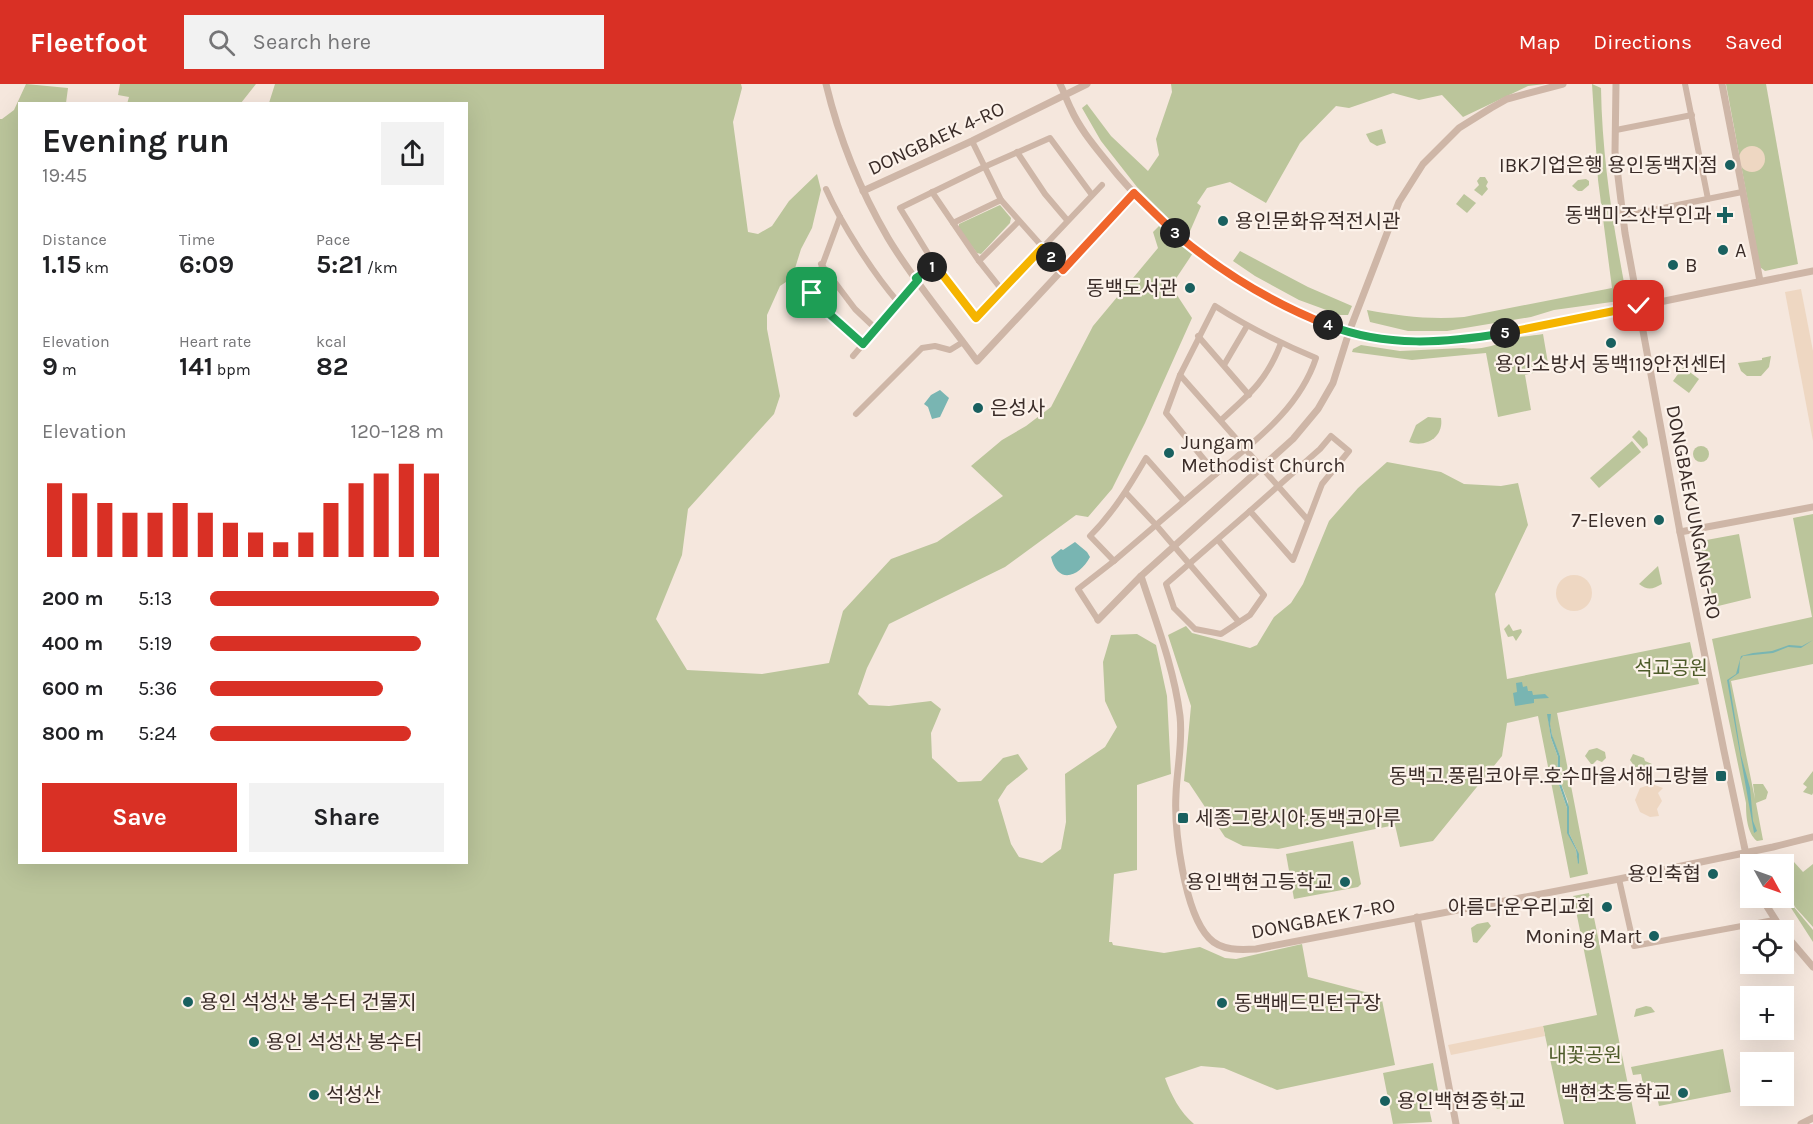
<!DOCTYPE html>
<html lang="en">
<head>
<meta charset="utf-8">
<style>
  :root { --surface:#fff; --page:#f2f2f2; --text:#202124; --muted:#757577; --accent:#d93025 }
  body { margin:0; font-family:Karla,"Noto Sans KR",sans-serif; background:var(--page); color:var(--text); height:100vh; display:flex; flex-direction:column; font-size:22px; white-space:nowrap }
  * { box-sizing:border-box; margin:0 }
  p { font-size:20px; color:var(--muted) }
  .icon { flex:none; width:33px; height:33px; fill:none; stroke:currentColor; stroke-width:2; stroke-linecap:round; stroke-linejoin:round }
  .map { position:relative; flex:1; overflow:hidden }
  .side { position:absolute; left:18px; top:18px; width:450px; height:762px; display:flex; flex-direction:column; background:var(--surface); border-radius:0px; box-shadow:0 6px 24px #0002 }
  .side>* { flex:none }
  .needle { width:39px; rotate:130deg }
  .buttons { position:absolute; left:1740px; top:770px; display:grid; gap:12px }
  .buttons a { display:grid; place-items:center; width:54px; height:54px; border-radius:0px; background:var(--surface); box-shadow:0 6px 24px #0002; font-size:30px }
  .pin { position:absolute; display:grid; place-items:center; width:51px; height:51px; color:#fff; margin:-26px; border-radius:12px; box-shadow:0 3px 9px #0006 }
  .km { position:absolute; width:30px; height:30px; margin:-15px; border-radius:50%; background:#222; color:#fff; font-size:16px; line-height:30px; text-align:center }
  .round { display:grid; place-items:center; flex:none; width:63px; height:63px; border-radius:0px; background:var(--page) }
  .overview { display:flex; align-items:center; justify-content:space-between; height:102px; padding:0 24px }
  h1 { font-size:33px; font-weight:700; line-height:45px }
  .stats { display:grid; grid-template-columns:repeat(3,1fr); gap:9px; height:102px; padding:6px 24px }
  .stats div { display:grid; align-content:center }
  .stats b { font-size:26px; font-weight:700 }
  .stats small { font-size:16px; font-weight:400 }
  .stats p { font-size:16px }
  .chart { height:168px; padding:12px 24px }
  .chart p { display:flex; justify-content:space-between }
  .chart svg { width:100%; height:108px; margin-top:6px; stroke:var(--accent); stroke-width:6 }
  .button { display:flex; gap:12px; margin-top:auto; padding:12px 24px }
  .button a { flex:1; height:69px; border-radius:0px; background:var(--accent); color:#fff; font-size:24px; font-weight:700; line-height:69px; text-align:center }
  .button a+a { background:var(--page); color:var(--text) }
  ul { padding:0 24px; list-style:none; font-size:20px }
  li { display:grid; grid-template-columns:96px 72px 1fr; align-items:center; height:45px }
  li i { height:15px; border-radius:8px; background:var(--accent) }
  header { display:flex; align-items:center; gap:36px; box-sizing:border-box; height:84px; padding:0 30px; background:var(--accent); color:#fff }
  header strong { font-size:28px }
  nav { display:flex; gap:33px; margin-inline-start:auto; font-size:21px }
  .search { width:420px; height:54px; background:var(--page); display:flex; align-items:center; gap:15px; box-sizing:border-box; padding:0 21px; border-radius:0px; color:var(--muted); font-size:22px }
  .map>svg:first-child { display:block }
  .green { fill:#bbc59b; fill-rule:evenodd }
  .plaza { fill:#eed7c2 }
  .water { fill:#79b5b2 }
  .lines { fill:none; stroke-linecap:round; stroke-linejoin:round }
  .minor { stroke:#ceb6a7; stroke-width:6 }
  .tertiary { stroke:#ceb6a7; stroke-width:7 }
  .split-1-casing { stroke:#fff; stroke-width:12 }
  .split-2-casing { stroke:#fff; stroke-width:12 }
  .split-3-casing { stroke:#fff; stroke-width:12 }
  .split-4-casing { stroke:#fff; stroke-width:12 }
  .split-5-casing { stroke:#fff; stroke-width:12 }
  .split-6-casing { stroke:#fff; stroke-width:12 }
  .split-1 { stroke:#22a559; stroke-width:8 }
  .split-2 { stroke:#f5b400; stroke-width:8 }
  .split-3 { stroke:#f0652b; stroke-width:8 }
  .split-4 { stroke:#f0652b; stroke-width:8 }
  .split-5 { stroke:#22a559; stroke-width:8 }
  .split-6 { stroke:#f5b400; stroke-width:8 }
  .poi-dot { fill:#19605f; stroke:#fcf2ea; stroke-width:2 }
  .labels { text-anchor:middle; stroke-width:4.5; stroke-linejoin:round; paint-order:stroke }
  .street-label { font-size:20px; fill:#3a2c28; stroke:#fcf2ea }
  .poi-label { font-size:20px; fill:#3a2c28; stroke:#fcf2ea; text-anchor:start }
  .park-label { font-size:20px; fill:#4d5b29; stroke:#fcf2ea }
</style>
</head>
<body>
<header>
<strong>Fleetfoot</strong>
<div class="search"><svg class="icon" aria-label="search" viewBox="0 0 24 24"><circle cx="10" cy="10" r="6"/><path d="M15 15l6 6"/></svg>Search here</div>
<nav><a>Map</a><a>Directions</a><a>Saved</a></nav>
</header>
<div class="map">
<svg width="1813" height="1040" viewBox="0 0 1813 1040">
  <rect width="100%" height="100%" fill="#f5e7dd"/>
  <g class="green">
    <path d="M26 0 68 4 66 19 20 20V778H466V20L269 19 275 0H741L742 4 733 38 748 148 758 150 772 142 789 117 817 90 821 106 812 144 801 165 792 194 780 202 767 231V245L780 312 774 330 688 425 682 471 656 535 687 586 762 590 829 579 843 527 891 475 937 458 1003 412 971 382 1002 356 1026 342 1051 323 1093 242 1158 164 1153 148 1159 142 1193 169 1171 202 1192 234 1145 339 1112 405 1088 433 1076 431 1005 483 889 540 867 584 858 610 869 621 889 622 931 617 941 625 931 649 932 674 958 698 981 697 1003 674 1018 670 1028 685 1007 702 998 716 1011 760 1019 773 1042 779 1061 765 1066 738 1065 690 1105 663 1117 643 1105 617 1103 578 1111 551 1137 550 1156 561 1167 612 1171 690 1137 701V786L1114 790 1109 858H1112L1113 861 1164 869 1200 863 1225 874 1236 875 1302 860 1308 893 1380 912 1382 916 1395 981 1277 1006 1224 984 1201 982 1165 994C1171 1011 1180 1028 1194 1040H0V35H2L14 26Z"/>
    <path d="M120 0H256L241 19 127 20 129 13 118 11Z"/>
    <path d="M1171 0H1545L1528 2 1463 33 1442 11 1419 16 1393 9 1349 24 1336 22 1300 59 1266 119 1230 98 1207 104 1197 119 1201 122 1187 154 1137 103 1101 57 1082 24 1087 20 1111 52 1148 87 1159 71 1156 55 1172 8Z"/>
    <path d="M1592 0 1601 4C1602 73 1613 141 1626 209L1619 217 1554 226 1531 233 1447 247H1408L1370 238 1367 226C1400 232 1431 236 1464 233L1612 204 1598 96Z"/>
    <path d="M1726 0H1766L1798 180 1765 187 1760 183Z"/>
    <path d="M1382 45 1386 59 1377 62 1370 58 1366 50Z"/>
    <path d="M1480 93H1485L1488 98 1486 102 1488 105 1482 112 1474 106 1479 101 1477 97Z"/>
    <path d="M1586 95 1589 97V101L1582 107H1578L1572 102 1578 96Z"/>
    <path d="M1464 110 1476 119 1467 129 1456 120Z"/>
    <path d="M1000 121 1011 134 1010 139 981 170 977 169 959 145V140Z"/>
    <path d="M1240 167 1308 203 1352 222 1348 231H1340L1299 216 1255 192 1233 177Z"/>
    <path d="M1543 250 1549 285 1525 291 1531 326 1498 333 1486 269 1412 276 1352 268 1353 265 1361 261 1400 267 1463 264C1479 267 1495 261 1510 256 1520 252 1533 252 1543 250Z"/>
    <path d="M1771 272 1769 283 1761 292H1747L1741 287 1738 279 1762 276V274Z"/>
    <path d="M1683 283 1699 295 1689 309 1673 297Z"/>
    <path d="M1428 333 1441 334C1444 353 1426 364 1409 358L1416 341Z"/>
    <path d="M1639 346 1647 354 1648 361 1643 365 1632 353Z"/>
    <path d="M1632 357 1641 368 1599 404 1590 394Z"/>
    <circle cx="1701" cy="370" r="8"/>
    <path d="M1387 378 1441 388 1464 400 1501 402 1518 399 1528 441 1495 510 1507 595 1690 558 1699 600 1557 629 1588 790 1570 794 1538 632 1507 639 1502 672 1433 757 1400 763 1395 741 1278 765 1243 762 1225 753 1189 699 1184 697 1191 622 1168 551 1186 542 1192 549 1250 564 1257 561 1274 533 1291 519 1303 500 1329 437 1358 404ZM1548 633 1553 656 1560 672V697L1568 718 1569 749 1577 766 1578 779 1576 766 1568 749 1567 724 1557 695 1558 673 1551 654Z"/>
    <path d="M1813 430V580L1731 597 1755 715 1753 700H1763L1768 708 1766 715 1756 719 1763 756 1757 757C1747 749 1746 732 1746 719L1712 555 1812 533 1793 434Z"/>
    <path d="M1739 450 1751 514 1710 524 1697 462 1701 457Z"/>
    <path d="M1658 482 1662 500C1653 505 1648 507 1639 500Z"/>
    <path d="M1509 540 1513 547 1521 545 1522 548 1516 557 1513 552 1508 553 1504 545Z"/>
    <path d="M1597 664 1605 668 1606 674 1602 678 1597 676 1593 680H1591L1585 672 1589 666Z"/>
    <path d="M1633 670 1644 674 1645 677 1652 680 1651 686 1643 688 1635 683 1630 676Z"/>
    <path d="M1813 687V709L1812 711 1803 708 1807 703 1803 700Z"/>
    <path d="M1353 757 1361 800 1358 803 1294 815 1286 770Z"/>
    <path d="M1794 778 1803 788 1813 780V843L1795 823 1785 803 1787 801 1784 796V787Z"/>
    <path d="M1784 804 1793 822 1813 846V858L1784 813Z"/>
    <path d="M1589 809 1636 1040H1564L1543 942 1597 931 1573 812Z"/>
    <path d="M1488 838 1491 842 1477 859 1473 858 1471 844 1477 840Z"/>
    <path d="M1646 922 1651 923 1655 928 1634 933 1636 925Z"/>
    <path d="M1723 965 1731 1008 1659 1022 1654 998 1643 1000 1641 990 1633 991 1631 983Z"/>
    <path d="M1433 979 1439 1012 1427 1015 1432 1038 1393 1040 1383 989Z"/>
    <path d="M1500 1012 1507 1015 1509 1021 1507 1023 1497 1025 1493 1019 1497 1018 1496 1015Z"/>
  </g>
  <g class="plaza">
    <circle cx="1752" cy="75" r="13"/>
    <path d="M1801 205 1813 267V357L1785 208Z"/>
    <circle cx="1574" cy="509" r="18"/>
    <path d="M1652 700 1663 704 1658 709 1662 717 1657 725 1659 732 1650 733 1640 728 1635 716 1640 704Z"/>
    <path d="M1543 942 1545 952 1451 971 1448 961Z"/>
  </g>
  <g class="water">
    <path d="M940 306 949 314 940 333 932 335 928 323 924 320 931 311Z"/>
    <path d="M1075 458 1087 468 1090 473C1080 492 1058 502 1051 473L1061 465 1063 466Z"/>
    <path d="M1813 556 1801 564 1788 563 1773 569 1743 572 1740 576 1739 589 1729 596 1741 671 1750 704 1753 737 1757 747 1754 749 1727 596 1736 590 1741 572 1753 569 1772 567 1789 561 1802 562Z"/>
    <path d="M1522 598 1523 603 1527 602 1528 607H1532L1533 611 1545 610 1549 614 1534 615V619L1515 622 1513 609 1517 608 1516 599Z"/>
    <path d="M1547 630H1551L1550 640 1552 651 1560 672V697L1569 723V749L1579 770V779L1578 780 1576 766 1567 749V724L1557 695 1558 673 1551 654Z"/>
  </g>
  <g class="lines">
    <g class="minor">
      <path d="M1685 0 1708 115"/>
      <path d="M1616 46 1692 31"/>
      <path d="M972 57 1001 116 1063 186"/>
      <path d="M1017 68 1045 110 1067 136"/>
      <path d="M826 105C842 141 873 189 898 218"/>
      <path d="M932 108 979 177 1002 206"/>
      <path d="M1092 111 1050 54 984 83 900 124 935 181 976 234 1102 101"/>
      <path d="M1623 132 1742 108"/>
      <path d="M840 133 812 209 817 219 863 260"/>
      <path d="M953 139 1001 116"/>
      <path d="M979 177 1019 137"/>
      <path d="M821 180 855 225 875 244"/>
      <path d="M916 193 935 181"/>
      <path d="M1198 252 1249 311"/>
      <path d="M853 272 918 196"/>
      <path d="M1224 281 1247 242"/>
      <path d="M1180 291 1215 222C1248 243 1280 259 1316 274 1299 325 1256 356 1216 390"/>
      <path d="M856 330 922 264 935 262 950 266 963 258"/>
      <path d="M1221 336C1250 310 1267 296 1281 259"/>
      <path d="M1331 352 1349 367 1322 400 1293 476 1250 427 1320 365Z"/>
      <path d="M1126 409 1156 441 1114 477 1090 452C1113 429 1129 403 1146 374L1184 417"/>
      <path d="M1218 456 1264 511 1250 531 1221 550 1195 545 1174 524 1166 500 1250 427"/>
      <path d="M1098 536 1078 505 1114 477"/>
      <path d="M1239 538 1156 441 1216 390 1166 329 1180 291 1307 435"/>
      <path d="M1619 795 1634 862 1774 836"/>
    </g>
    <g class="tertiary">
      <path d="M826 0C839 54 860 106 888 154 913 196 948 237 977 277L1134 109"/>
      <path d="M1060 0C1064 8 1067 17 1071 25 1079 43 1092 59 1104 74 1172 162 1296 254 1411 259 1463 261 1517 247 1568 237 1650 220 1731 203 1813 187"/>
      <path d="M1616 0 1615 68 1625 149 1680 448 1724 667 1750 789"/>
      <path d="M1722 0 1760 197"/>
      <path d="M863 107 972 57 1087 0"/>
      <path d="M1680 448 1813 423"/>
      <path d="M1141 492C1156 538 1174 584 1180 632 1183 659 1177 684 1176 710 1174 745 1184 828 1209 854 1221 867 1241 866 1256 865L1619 795 1773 763 1813 753"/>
      <path d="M1098 536 1141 492 1293 355 1318 325 1333 299 1349 248 1399 118 1423 80 1459 44 1491 24 1507 15 1563 0"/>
      <path d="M1761 813 1782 846"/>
      <path d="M1417 833 1456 1040"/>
      <path d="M1784 849 1813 883"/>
      <path d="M1801 1040 1813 1034"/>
    </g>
  </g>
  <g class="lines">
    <defs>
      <path id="split-1" d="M812 209 817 219 863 260 918 196 916 194 932 183"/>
      <path id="split-2" d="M932 183 935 181 976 234 1042 164 1051 173"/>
      <path id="split-3" d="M1051 173 1063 186 1134 109 1175 149"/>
      <path id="split-4" d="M1175 149C1221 188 1272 219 1328 241"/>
      <path id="split-5" d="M1328 241C1387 264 1445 259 1505 249"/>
      <path id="split-6" d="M1505 249 1639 222"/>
    </defs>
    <use href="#split-1" class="split-1-casing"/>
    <use href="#split-2" class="split-2-casing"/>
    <use href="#split-3" class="split-3-casing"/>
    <use href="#split-4" class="split-4-casing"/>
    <use href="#split-5" class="split-5-casing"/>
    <use href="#split-6" class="split-6-casing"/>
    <use href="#split-1" class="split-1"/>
    <use href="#split-2" class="split-2"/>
    <use href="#split-3" class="split-3"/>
    <use href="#split-4" class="split-4"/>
    <use href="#split-5" class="split-5"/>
    <use href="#split-6" class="split-6"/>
  </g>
  <g class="poi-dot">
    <circle cx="1730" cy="81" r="6"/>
    <path d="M1722 122h6v6h6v6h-6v6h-6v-6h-6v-6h6z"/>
    <circle cx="1223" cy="137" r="6"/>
    <circle cx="1723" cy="166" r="6"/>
    <circle cx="1673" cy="181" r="6"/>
    <circle cx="1190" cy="204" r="6"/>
    <circle cx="1611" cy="259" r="6"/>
    <circle cx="978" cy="324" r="6"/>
    <circle cx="1169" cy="369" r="6"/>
    <circle cx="1659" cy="436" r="6"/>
    <rect x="1715" y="686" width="12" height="12" rx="3"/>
    <rect x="1177" y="728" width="12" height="12" rx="3"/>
    <circle cx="1713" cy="790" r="6"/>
    <circle cx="1345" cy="798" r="6"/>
    <circle cx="1607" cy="823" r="6"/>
    <circle cx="1654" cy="852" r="6"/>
    <circle cx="188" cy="918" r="6"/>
    <circle cx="1222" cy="919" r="6"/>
    <circle cx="254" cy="958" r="6"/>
    <circle cx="1683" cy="1009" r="6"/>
    <circle cx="314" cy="1011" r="6"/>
    <circle cx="1385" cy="1017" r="6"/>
  </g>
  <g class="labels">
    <g class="street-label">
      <text transform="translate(936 54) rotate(-25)" y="7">DONGBAEK 4-RO</text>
      <text transform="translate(1694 428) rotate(79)" y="7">DONGBAEKJUNGANG-RO</text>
      <text transform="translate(1323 834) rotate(-11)" y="7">DONGBAEK 7-RO</text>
    </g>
    <g class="poi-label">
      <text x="1718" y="88" text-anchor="end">IBK기업은행 용인동백지점</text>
      <text x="1712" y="138" text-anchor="end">동백미즈산부인과</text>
      <text x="1235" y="144">용인문화유적전시관</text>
      <text x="1735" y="173">A</text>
      <text x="1685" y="188">B</text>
      <text x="1178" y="211" text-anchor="end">동백도서관</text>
      <text x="1611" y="287" text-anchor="middle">용인소방서 동백119안전센터</text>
      <text x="990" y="331">은성사</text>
      <text x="1181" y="365">Jungam<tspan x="1181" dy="23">Methodist Church</tspan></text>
      <text x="1647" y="443" text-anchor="end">7-Eleven</text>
      <text x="1709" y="699" text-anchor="end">동백고.풍림코아루.호수마을서해그랑블</text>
      <text x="1195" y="741">세종그랑시아.동백코아루</text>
      <text x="1701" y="797" text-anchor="end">용인축협</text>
      <text x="1333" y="805" text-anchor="end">용인백현고등학교</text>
      <text x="1595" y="830" text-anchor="end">아름다운우리교회</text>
      <text x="1642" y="859" text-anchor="end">Moning Mart</text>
      <text x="200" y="925">용인 석성산 봉수터 건물지</text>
      <text x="1234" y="926">동백배드민턴구장</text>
      <text x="266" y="965">용인 석성산 봉수터</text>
      <text x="1671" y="1016" text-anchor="end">백현초등학교</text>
      <text x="326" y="1018">석성산</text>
      <text x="1397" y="1024">용인백현중학교</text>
    </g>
    <g class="park-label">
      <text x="1671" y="591">석교공원</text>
      <text x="1585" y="978">내꽃공원</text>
    </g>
  </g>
</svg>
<div class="buttons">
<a><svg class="needle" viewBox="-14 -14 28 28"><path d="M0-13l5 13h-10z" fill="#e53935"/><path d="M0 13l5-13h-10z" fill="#757577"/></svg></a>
<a><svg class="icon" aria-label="locate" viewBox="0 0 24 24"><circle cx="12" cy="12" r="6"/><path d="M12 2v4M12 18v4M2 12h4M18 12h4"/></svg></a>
<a>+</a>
<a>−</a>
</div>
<div class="pin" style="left:812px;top:209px;background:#1e9e55"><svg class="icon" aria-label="arrive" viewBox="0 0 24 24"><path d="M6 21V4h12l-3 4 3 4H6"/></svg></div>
<div class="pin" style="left:1639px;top:222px;background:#d93025"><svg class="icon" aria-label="check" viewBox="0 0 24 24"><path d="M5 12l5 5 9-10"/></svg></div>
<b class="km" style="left:932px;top:183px">1</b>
<b class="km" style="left:1051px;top:173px">2</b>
<b class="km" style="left:1175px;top:149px">3</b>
<b class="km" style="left:1328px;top:241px">4</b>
<b class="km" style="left:1505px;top:249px">5</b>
<section class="side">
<div class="overview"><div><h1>Evening run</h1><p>19:45</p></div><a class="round"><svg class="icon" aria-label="share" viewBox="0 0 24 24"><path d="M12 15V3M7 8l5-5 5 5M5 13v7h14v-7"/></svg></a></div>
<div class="stats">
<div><p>Distance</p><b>1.15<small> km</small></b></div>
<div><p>Time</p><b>6:09</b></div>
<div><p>Pace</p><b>5:21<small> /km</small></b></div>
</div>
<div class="stats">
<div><p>Elevation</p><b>9<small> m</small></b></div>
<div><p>Heart rate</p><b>141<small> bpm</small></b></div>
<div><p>kcal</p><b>82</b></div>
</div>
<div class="chart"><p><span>Elevation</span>120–128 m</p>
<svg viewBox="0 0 160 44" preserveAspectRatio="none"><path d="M5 44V14M15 44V18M25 44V22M35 44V26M45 44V26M55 44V22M65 44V26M75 44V30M85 44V34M95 44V38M105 44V34M115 44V22M125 44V14M135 44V10M145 44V6M155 44V10"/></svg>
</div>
<ul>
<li><b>200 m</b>5:13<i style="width:98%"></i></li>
<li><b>400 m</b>5:19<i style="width:90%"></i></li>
<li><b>600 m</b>5:36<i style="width:74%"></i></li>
<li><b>800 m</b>5:24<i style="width:86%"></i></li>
</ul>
<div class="button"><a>Save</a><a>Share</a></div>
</section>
</div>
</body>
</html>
